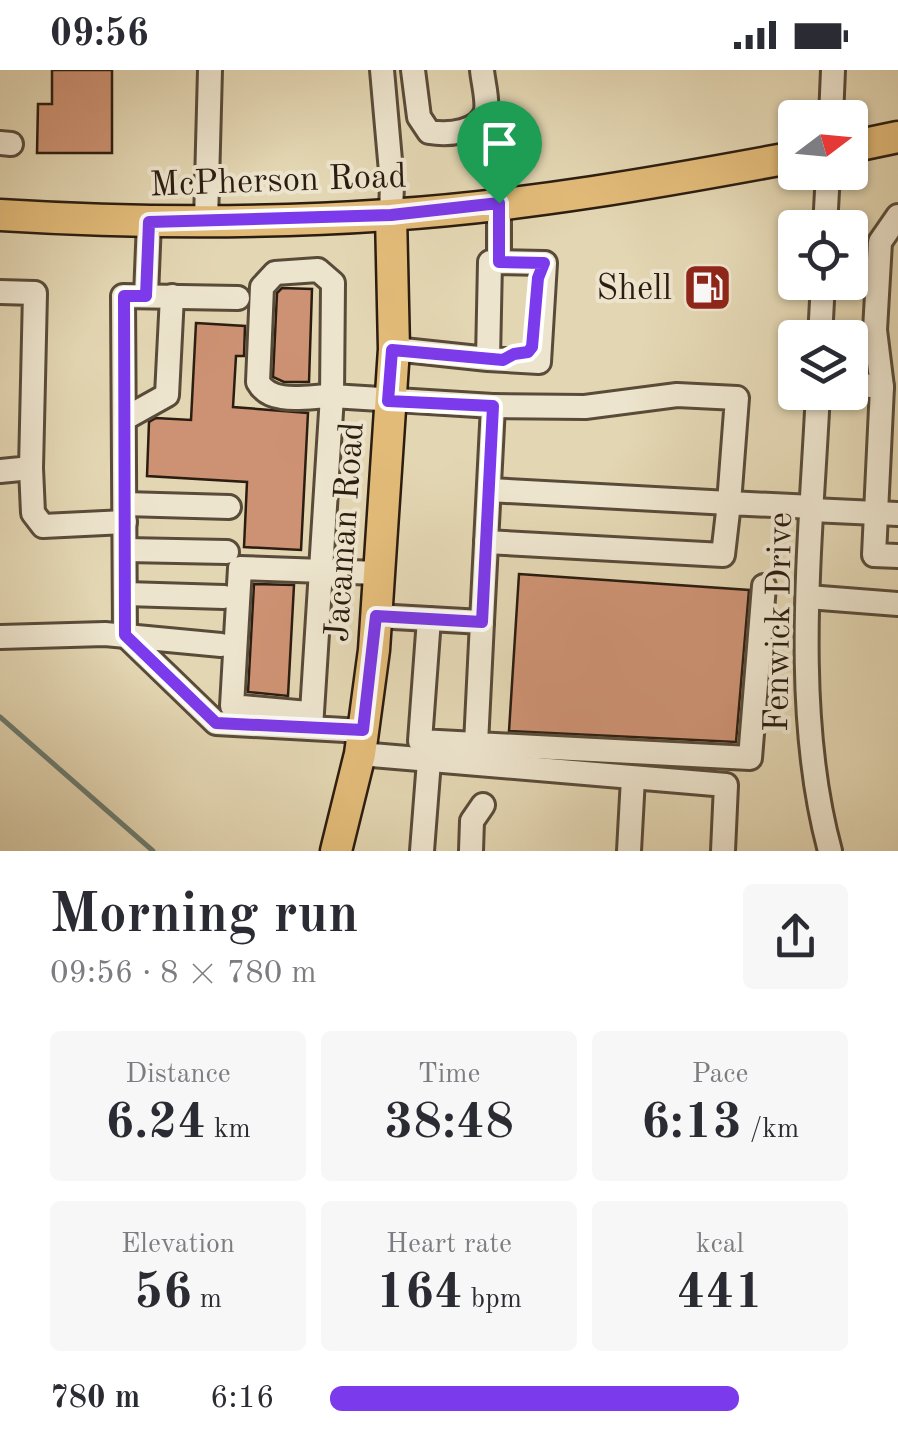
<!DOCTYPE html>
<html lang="en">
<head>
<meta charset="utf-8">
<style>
  :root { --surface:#fff; --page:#f7f7f7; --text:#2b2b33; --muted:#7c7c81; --accent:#7c3aed }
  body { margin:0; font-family:"Old Standard TT",serif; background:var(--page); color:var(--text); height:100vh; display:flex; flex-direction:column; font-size:38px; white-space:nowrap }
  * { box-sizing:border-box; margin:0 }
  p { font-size:32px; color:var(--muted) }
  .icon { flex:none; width:55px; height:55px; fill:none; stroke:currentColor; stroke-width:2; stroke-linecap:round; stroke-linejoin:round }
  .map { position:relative; height:781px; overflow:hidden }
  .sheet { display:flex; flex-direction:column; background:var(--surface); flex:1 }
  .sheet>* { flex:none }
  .needle { width:65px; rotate:74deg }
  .buttons { position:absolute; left:778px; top:30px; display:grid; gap:20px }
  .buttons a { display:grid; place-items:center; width:90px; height:90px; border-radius:10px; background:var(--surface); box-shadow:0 2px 8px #0004; font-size:50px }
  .pin { position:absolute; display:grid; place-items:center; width:85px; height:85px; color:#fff; margin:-102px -42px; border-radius:50% 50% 50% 0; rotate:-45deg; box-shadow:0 0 10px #0007 }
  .pin .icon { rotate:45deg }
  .round { display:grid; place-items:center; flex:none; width:105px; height:105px; border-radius:10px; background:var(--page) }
  .overview { display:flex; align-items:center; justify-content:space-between; height:170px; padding:0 50px }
  h1 { font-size:55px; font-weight:600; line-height:75px }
  .stats { display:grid; grid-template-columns:repeat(3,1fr); gap:15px; height:170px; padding:10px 50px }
  .stats div { display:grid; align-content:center; border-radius:10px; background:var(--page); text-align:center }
  .stats b { font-size:50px; font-weight:600 }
  .stats small { font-size:28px; font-weight:400 }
  .stats p { font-size:28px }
  ul { padding:0 50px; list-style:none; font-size:32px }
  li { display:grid; grid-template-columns:160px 120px 1fr; align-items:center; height:75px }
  li i { height:25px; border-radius:12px; background:var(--accent) }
  .status { display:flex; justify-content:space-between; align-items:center; height:70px; padding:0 50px; background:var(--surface); direction:ltr }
  .status svg { height:28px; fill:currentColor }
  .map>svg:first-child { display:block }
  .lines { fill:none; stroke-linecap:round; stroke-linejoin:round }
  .stream { stroke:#6b7b6f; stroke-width:5 }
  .building { fill:#cd9273; stroke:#2b1d11; stroke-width:2.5 }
  .minor-casing { stroke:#594b39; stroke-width:28 }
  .major-casing { stroke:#2b1d11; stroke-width:35 }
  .minor { stroke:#ede4cd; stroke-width:22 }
  .major { stroke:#e2bb79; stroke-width:30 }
  .route-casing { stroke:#fff; stroke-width:20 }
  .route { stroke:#7c3aed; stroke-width:12 }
  .labels { text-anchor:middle; stroke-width:8; stroke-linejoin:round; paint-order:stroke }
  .street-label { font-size:35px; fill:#2b1d11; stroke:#ede4cd }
  .poi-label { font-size:35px; fill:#2b1d11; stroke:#ede4cd; text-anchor:end }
</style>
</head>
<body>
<div class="status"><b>09:56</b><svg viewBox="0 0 49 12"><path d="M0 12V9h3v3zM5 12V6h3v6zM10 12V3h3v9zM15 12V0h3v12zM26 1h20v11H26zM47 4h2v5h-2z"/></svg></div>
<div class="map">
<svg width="898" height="781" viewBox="0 0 898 781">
  <rect width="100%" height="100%" fill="#e3d6b2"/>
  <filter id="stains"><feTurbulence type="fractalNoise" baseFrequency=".002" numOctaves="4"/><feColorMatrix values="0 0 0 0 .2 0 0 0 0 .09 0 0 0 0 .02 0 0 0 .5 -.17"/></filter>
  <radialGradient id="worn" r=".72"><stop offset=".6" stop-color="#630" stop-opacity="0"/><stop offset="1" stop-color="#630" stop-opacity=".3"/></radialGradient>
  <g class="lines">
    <path class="stream" d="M0 647 153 781"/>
  </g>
  <g class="building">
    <path d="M52 0H112V83H37L38 34H52Z"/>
    <path d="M282 218 312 219 309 312H284L273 307 277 223Z"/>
    <path d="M196 253 245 256 244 286H236L233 337 308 343 301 480 244 477 247 412 147 406 149 352 156 348 191 350Z"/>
    <path d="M519 504 749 520 736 672 509 661Z"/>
    <path d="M254 514 294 515 288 626 248 622Z"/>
  </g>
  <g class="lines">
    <defs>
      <g id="minor">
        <path d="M382 0 392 113 391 145"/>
        <path d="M413 0 419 47 429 62C448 65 480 63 486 41 488 29 483 12 482 0"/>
        <path d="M831 48 833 0"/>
        <path d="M0 73 11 74"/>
        <path d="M499 133V192"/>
        <path d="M898 146 880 172 875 260 882 317 874 485 898 486"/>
        <path d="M206 151 210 0"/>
        <path d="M825 158 828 102"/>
        <path d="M0 222 35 223 31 398 0 401"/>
        <path d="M146 226 149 152"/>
        <path d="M238 228 123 226 125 565 216 653 363 661"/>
        <path d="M820 268 823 212"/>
        <path d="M394 279 488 289 490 192 545 193 539 292 488 289"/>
        <path d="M850 314 882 317"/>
        <path d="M818 322C811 470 791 638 830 781"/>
        <path d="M124 349 167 325 172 226"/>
        <path d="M31 398 33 443 43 456 125 452"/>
        <path d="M489 420 729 433 737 328 677 325 585 337 493 336"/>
        <path d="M125 434 229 437"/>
        <path d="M812 440 898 444"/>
        <path d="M486 472 723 485 729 433 813 437"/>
        <path d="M126 480 227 482"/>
        <path d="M126 524 224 527"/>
        <path d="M808 527 898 534"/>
        <path d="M376 546 482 552 476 674 750 688 764 516"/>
        <path d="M429 549 420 671 476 674"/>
        <path d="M0 567 105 564 221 575"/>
        <path d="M308 643 232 636 240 498 378 503"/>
        <path d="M311 658 332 326C309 326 271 336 258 312L262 217 275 203 318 200 333 213 332 326 493 336 482 552"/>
        <path d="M360 684 726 715 723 781"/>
        <path d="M422 781 429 691"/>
        <path d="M471 781 472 751 483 735"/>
        <path d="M629 781 633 708"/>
      </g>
      <g id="major">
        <path d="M850 77 898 67"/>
        <path d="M0 145C129 153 259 154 388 145 525 136 661 112 795 87"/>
        <path d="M336 781 360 684 374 580 394 279 391 145"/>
      </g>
    </defs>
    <use href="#minor" class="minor-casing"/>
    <use href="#major" class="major-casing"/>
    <use href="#minor" class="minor"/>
    <use href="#major" class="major"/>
  </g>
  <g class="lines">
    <defs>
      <path id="route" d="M499 133V192L544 193 538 208 532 277 528 282 514 284 503 290 392 280 388 331 493 336 482 552 376 546 363 660 216 653 125 565 124 226H146L149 152 391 145Z"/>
    </defs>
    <use href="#route" class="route-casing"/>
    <use href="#route" class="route"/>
  </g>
  <defs>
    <symbol id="fuel-square" viewBox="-11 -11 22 22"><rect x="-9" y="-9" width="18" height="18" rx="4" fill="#8f2418" stroke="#ede4cd"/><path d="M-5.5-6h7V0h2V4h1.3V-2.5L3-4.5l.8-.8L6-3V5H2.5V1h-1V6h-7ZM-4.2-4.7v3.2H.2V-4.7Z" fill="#fff"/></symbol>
  </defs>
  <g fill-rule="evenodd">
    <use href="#fuel-square" x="680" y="190" width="55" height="55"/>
  </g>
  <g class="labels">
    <g class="street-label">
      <text transform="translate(278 109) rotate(-2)" y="12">McPherson Road</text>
      <text transform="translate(343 462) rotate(-86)" y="12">Jacaman Road</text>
      <text transform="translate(777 552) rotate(-89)" y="12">Fenwick Drive</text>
    </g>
    <g class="poi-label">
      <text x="672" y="229">Shell</text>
    </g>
  </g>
  <rect width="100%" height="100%" filter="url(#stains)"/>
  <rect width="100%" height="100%" fill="url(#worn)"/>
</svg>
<div class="buttons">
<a><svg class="needle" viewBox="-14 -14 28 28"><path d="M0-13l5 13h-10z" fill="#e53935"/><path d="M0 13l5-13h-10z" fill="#7c7c81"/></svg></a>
<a><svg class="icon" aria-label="locate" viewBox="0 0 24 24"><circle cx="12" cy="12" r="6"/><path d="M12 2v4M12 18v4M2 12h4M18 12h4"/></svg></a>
<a><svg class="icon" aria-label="layers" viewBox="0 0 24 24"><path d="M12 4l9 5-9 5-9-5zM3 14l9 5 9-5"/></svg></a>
</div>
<div class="pin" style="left:499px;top:133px;background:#1e9e55"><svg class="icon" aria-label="arrive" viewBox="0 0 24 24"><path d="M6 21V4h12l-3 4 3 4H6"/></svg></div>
</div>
<section class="sheet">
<div class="overview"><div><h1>Morning run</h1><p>09:56 · 8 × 780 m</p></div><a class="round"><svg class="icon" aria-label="share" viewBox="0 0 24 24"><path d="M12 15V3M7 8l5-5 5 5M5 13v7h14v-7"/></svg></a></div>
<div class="stats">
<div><p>Distance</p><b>6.24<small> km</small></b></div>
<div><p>Time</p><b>38:48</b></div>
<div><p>Pace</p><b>6:13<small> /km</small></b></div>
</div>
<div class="stats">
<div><p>Elevation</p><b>56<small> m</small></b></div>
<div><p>Heart rate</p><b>164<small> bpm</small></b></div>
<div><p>kcal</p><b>441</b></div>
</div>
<ul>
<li><b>780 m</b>6:16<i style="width:79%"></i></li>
</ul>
</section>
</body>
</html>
